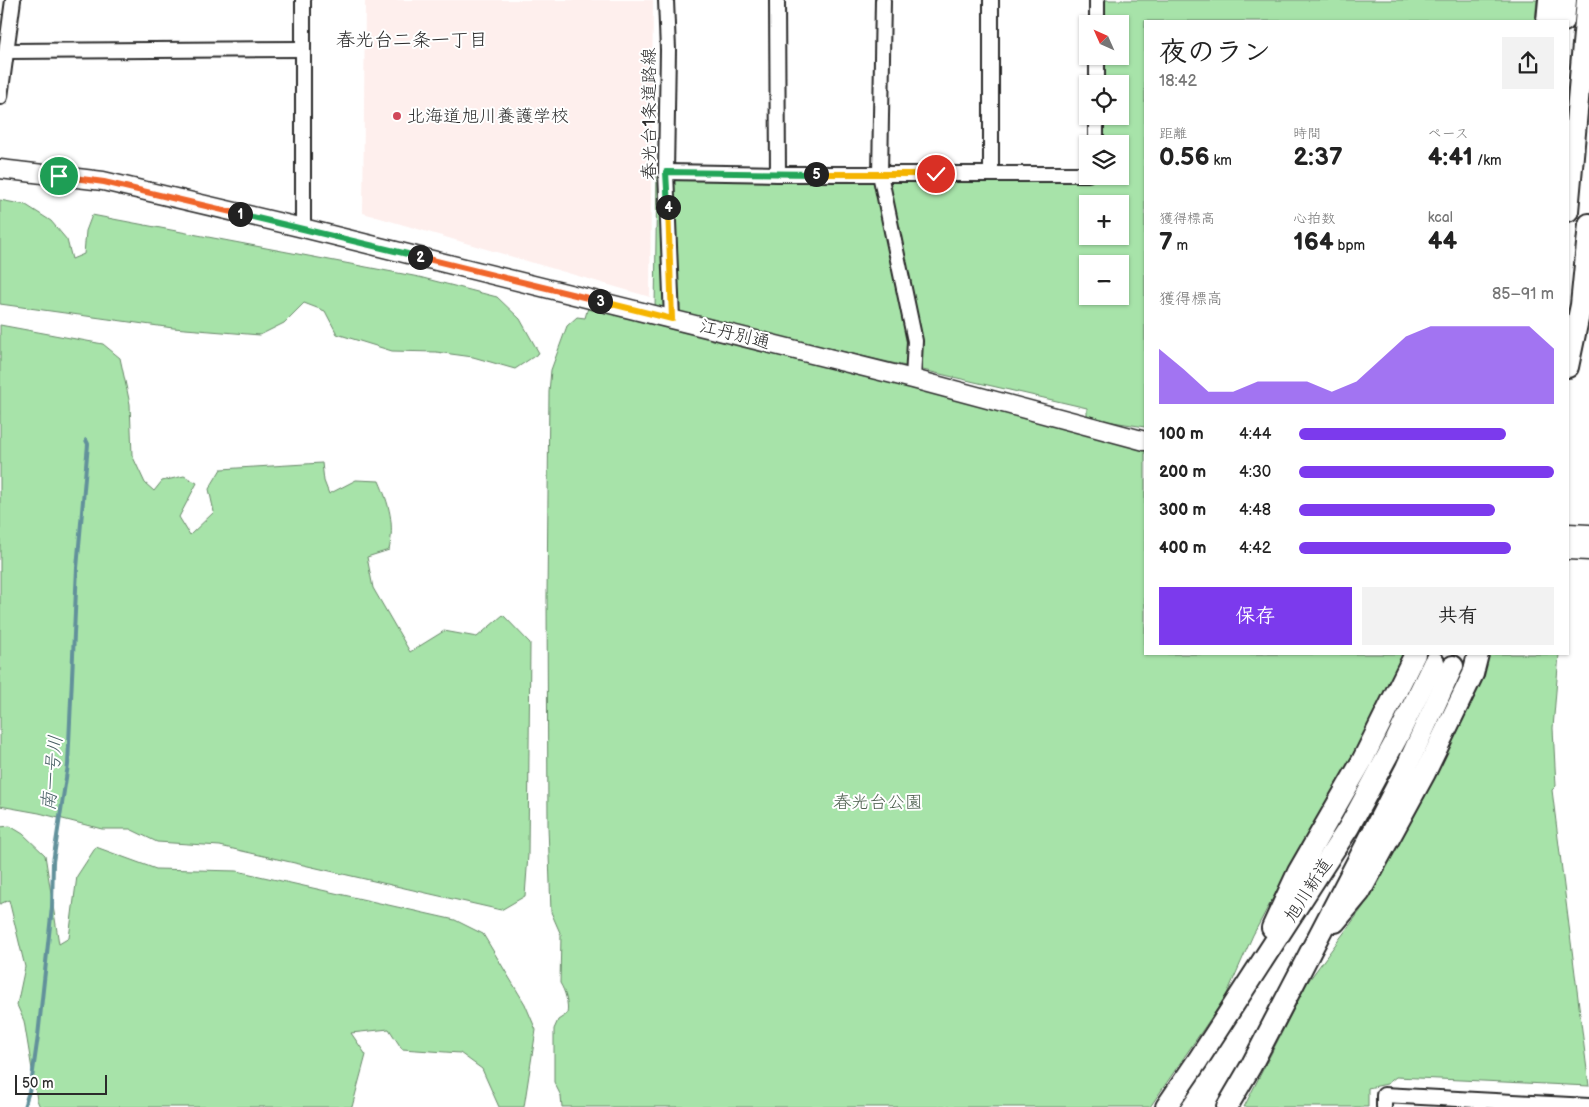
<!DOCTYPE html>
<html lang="ja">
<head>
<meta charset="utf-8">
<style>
  :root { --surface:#fff; --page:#f2f2f2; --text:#222; --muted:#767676; --accent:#7c3aed }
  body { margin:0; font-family:"Balsamiq Sans","Klee One",sans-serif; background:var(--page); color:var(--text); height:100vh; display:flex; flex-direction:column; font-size:19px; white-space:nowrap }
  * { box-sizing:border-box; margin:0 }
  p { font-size:16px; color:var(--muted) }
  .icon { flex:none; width:28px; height:28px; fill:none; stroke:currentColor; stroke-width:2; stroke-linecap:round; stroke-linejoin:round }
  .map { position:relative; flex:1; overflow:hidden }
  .details { position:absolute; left:1144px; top:20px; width:425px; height:635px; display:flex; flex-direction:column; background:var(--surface); border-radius:0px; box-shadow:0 1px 4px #0004 }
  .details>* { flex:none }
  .needle { width:32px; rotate:315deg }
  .controls { position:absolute; left:1079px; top:15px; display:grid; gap:10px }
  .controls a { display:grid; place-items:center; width:50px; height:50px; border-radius:0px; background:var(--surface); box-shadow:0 1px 4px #0004; font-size:25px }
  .scale { position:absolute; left:15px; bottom:12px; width:92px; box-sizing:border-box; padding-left:5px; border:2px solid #2b2b2b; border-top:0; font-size:14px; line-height:18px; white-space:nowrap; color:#2b2b2b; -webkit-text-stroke:4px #fff; paint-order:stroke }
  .pin { position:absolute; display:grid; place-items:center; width:42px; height:42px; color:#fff; margin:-21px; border:2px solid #fff; border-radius:50%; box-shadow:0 1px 5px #0007 }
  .km { position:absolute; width:25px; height:25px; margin:-12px; border-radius:50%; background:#222; color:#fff; font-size:14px; line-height:25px; text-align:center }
  .round { display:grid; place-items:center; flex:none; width:52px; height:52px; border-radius:0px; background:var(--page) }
  .summary { display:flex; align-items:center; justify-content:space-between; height:85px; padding:0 15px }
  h1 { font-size:28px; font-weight:700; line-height:38px }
  .figures { display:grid; grid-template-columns:repeat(3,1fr); gap:8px; height:85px; padding:5px 15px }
  .figures div { display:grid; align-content:center }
  .figures b { font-size:25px; font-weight:700 }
  .figures small { font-size:14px; font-weight:400 }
  .figures p { font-size:14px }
  .chart { height:140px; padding:10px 15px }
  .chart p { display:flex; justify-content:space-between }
  .chart svg { width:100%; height:90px; margin-top:5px; fill:var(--accent); opacity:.7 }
  .action { display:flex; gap:10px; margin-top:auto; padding:10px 15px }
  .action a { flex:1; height:58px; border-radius:0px; background:var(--accent); color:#fff; font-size:20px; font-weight:700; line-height:58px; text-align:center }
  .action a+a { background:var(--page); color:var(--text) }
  ul { padding:0 15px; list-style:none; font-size:16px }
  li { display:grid; grid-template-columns:80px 60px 1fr; align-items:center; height:38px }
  li i { height:12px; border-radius:6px; background:var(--accent) }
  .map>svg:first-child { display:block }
  .built { fill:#feefed }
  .green { fill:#a7e3a9; stroke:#69876a; fill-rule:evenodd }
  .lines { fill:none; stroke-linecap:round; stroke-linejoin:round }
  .stream { stroke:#62919b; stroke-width:4 }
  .minor-casing { stroke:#2b2b2b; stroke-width:18 }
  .major-casing { stroke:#2b2b2b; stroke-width:21 }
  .highway-casing { stroke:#2b2b2b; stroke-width:24 }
  .minor { stroke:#fff; stroke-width:14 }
  .major { stroke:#fff; stroke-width:18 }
  .highway { stroke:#fff; stroke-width:20 }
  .split-1-casing { stroke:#fff; stroke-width:10 }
  .split-2-casing { stroke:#fff; stroke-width:10 }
  .split-3-casing { stroke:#fff; stroke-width:10 }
  .split-4-casing { stroke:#fff; stroke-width:10 }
  .split-5-casing { stroke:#fff; stroke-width:10 }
  .split-6-casing { stroke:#fff; stroke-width:10 }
  .split-1 { stroke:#f0652b; stroke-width:6 }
  .split-2 { stroke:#22a559; stroke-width:6 }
  .split-3 { stroke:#f0652b; stroke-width:6 }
  .split-4 { stroke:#f5b400; stroke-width:6 }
  .split-5 { stroke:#22a559; stroke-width:6 }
  .split-6 { stroke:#f5b400; stroke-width:6 }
  .poi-dot { fill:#d1495b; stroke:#fff; stroke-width:2 }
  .labels { text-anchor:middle; stroke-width:4; stroke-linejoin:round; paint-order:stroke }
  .street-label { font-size:18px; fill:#2b2b2b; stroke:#fff }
  .poi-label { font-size:18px; fill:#2b2b2b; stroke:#fff; text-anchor:start }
  .park-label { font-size:18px; fill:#506251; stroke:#fff }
  .neighbourhood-label { font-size:19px; fill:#2b2b2b; stroke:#fff }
  .water-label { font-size:19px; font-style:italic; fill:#475e63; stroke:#fff }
</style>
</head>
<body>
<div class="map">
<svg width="1589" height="1107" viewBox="0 0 1589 1107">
  <rect width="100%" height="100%" fill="#fff"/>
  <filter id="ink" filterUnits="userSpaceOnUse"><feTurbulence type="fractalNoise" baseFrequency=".02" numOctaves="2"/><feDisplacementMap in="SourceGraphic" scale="10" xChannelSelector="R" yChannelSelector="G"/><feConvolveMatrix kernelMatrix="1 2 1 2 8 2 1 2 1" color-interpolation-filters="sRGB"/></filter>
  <g filter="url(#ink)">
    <path class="built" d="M365 0H653L650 297 363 213Z"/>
    <g class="green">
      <path d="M1089 0H1537L1535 21H1145V427L1087 418V408L655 308 657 173 1088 179V176H1120V144H1088L1089 116H1120V84H1089V56H1120V24H1089ZM1088 204H1120V236H1088ZM1088 264H1120V296H1088Z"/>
      <path d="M0 200 26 205 51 221 67 240 72 259 84 254 86 231 92 215 419 277 497 297 520 319 539 353 515 369 473 357 436 352 392 351 337 334 325 311 304 303 284 323 260 335 173 328 0 304Z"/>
      <path d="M589 304 1145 447V654H1404L1359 745 1289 868 1253 935 1226 996 1150 1107H562L561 1096 554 1082V1029L558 1020 567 1014C569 1004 565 991 560 983L561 935 551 912 548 826 547 597 549 392 551 370 567 326 577 317 585 318Z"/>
      <path d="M0 325 103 344 120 358 130 404 132 455 145 483 154 491 162 481 184 476 197 483 179 517 190 535 214 512 209 489 221 469 322 463 324 481 329 494 356 480 379 481C389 504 395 524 389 550L367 557 373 588 410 652 444 631 477 637 503 615 530 643 528 855 525 896 501 910 220 846 157 842 130 829H102L39 813 0 806Z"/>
      <path d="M1489 654H1559L1553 728 1556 786 1552 790 1589 1086 1396 1077 1387 1084 1368 1088V1107H1244L1307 983 1363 907 1448 740Z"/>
      <path d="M10 826 23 834 45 855 59 944 69 938 77 876 96 847 156 869 237 871 455 920 483 934 525 1004 536 1030 524 1107H499L482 1069 460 1053 402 1049 389 1029 351 1033 366 1055 352 1107H40L37 1100 24 1021 17 1005 25 967 9 900 0 904V827Z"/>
    </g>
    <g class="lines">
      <path class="stream" d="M24 1107 31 1085 38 1036 52 907 53 862 68 765 77 568 88 444 86 440"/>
      <defs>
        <g id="minor">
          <path d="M666 0 668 50 666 172 672 319"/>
          <path d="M777 0 778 174"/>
          <path d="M883 0 880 174 915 341 913 379"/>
          <path d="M991 0V174"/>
          <path d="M1097 24V0"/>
          <path d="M7 51 303 49"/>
          <path d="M1097 84V56"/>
          <path d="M0 97 13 0"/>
          <path d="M1096 144V116"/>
          <path d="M666 172 778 174H1088"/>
          <path d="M303 228V0"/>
          <path d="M1384 1107V1095L1589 1106"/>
        </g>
        <g id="major">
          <path d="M0 169 103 181 303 228 913 379 1145 441"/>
          <path d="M1568 533 1589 534"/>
          <path d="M1568 550 1589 551"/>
        </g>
        <g id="highway">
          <path d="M1547 21 1549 0"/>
          <path d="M1564 21 1566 0"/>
          <path d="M1568 211 1587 0"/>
          <path d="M1568 367 1581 305 1589 224"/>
          <path d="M1335 922 1360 892 1425 773 1473 674 1478 654"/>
          <path d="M1272 928 1298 872 1362 761 1415 654"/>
          <path d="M1166 1107 1198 1060 1349 827 1396 740 1434 662"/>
          <path d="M1227 1107 1251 1066 1406 768 1453 666"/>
        </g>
      </defs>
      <use href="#minor" class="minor-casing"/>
      <use href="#major" class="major-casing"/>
      <use href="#highway" class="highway-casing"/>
      <use href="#minor" class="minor"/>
      <use href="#major" class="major"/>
      <use href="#highway" class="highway"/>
    </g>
  </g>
  <g class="lines" filter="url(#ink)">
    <defs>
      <path id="split-1" d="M59 176 104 182 240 214"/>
      <path id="split-2" d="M240 214 420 257"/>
      <path id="split-3" d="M420 257 600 301"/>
      <path id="split-4" d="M600 301 672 319 668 207"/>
      <path id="split-5" d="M668 207 666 172 816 174"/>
      <path id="split-6" d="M816 174H936"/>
    </defs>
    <use href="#split-1" class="split-1-casing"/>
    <use href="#split-2" class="split-2-casing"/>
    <use href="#split-3" class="split-3-casing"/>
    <use href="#split-4" class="split-4-casing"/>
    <use href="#split-5" class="split-5-casing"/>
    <use href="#split-6" class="split-6-casing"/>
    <use href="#split-1" class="split-1"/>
    <use href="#split-2" class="split-2"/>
    <use href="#split-3" class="split-3"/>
    <use href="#split-4" class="split-4"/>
    <use href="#split-5" class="split-5"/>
    <use href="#split-6" class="split-6"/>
  </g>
  <circle class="poi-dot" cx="397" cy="116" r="5"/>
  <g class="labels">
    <g class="street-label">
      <text transform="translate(649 114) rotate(-90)" y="6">春光台1条道路線</text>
      <text transform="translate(735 334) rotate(14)" y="6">江丹別通</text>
      <text transform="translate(1308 890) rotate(-57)" y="6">旭川新道</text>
    </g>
    <g class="poi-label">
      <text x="407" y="122">北海道旭川養護学校</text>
    </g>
    <g class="park-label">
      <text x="878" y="808">春光台公園</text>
    </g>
    <g class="neighbourhood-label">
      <text x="412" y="46">春光台二条一丁目</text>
    </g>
    <g class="water-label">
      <text transform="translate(51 773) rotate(-84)" y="7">南一号川</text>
    </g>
  </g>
</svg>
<div class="controls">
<a><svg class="needle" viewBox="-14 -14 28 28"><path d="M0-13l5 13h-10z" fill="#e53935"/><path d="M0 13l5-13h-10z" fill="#767676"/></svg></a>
<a><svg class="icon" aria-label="locate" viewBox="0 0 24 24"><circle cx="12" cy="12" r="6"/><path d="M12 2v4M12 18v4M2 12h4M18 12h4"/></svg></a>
<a><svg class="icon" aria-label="layers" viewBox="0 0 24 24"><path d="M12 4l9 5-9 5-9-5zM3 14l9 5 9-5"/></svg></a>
<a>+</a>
<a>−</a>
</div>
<div class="scale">50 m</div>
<div class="pin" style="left:59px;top:176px;background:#1e9e55"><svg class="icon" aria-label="arrive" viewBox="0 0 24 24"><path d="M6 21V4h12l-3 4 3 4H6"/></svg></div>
<div class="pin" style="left:936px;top:174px;background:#d93025"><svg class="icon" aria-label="check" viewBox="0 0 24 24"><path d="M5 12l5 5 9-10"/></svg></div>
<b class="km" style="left:240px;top:214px">1</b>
<b class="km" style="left:420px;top:257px">2</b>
<b class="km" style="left:600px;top:301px">3</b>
<b class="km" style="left:668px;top:207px">4</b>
<b class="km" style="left:816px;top:174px">5</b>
<section class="details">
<div class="summary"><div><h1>夜のラン</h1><p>18:42</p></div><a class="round"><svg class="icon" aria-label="share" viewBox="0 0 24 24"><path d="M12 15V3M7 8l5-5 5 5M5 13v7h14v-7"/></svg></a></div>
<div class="figures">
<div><p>距離</p><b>0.56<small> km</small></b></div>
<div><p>時間</p><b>2:37</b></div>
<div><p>ペース</p><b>4:41<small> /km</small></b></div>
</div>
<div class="figures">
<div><p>獲得標高</p><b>7<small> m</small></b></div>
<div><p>心拍数</p><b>164<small> bpm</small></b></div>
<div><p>kcal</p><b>44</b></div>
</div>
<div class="chart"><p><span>獲得標高</span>85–91 m</p>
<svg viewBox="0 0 160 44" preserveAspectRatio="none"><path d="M0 44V17L10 27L20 38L30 38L40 33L50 33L60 33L70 38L80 33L90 22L100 11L110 6L120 6L130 6L140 6L150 6L160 17V44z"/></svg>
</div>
<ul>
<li><b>100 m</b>4:44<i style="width:81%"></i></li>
<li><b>200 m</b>4:30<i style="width:100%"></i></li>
<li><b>300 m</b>4:48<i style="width:77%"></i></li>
<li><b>400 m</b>4:42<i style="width:83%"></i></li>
</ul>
<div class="action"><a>保存</a><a>共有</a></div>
</section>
</div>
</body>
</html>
